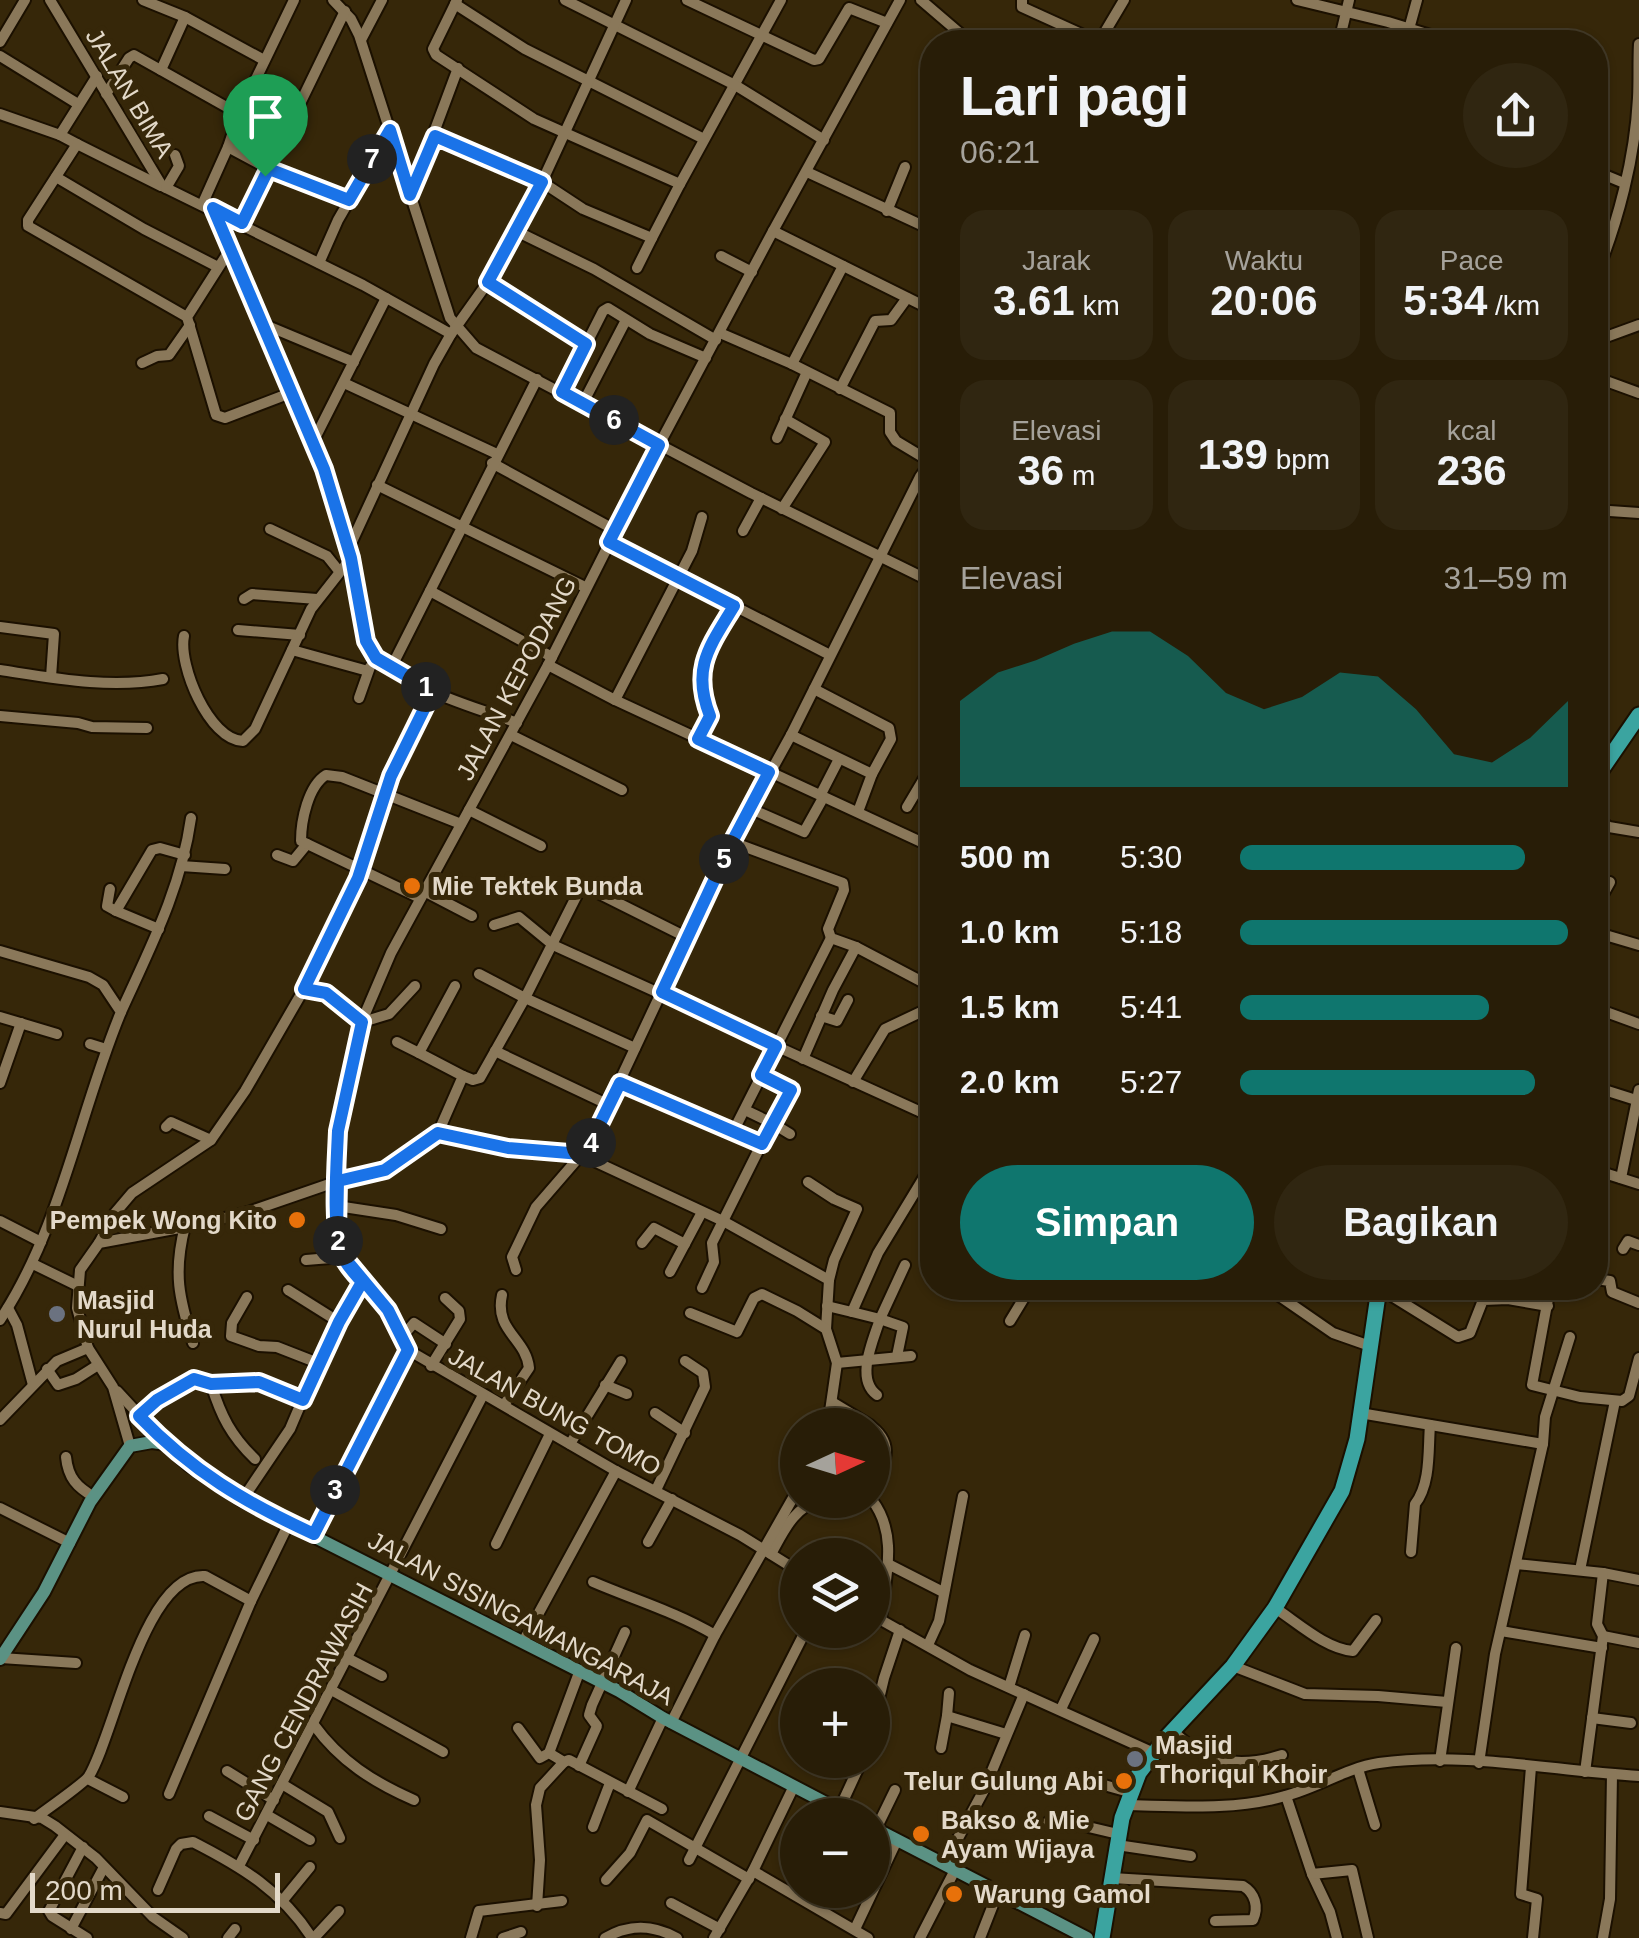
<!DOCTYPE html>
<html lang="id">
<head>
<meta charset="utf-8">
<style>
  :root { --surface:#281d07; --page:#302611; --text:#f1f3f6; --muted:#a5a29b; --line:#443b28; --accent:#0f766e }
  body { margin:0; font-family:Helvetica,sans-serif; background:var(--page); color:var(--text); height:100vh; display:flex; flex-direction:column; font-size:38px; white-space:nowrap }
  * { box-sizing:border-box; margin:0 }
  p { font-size:32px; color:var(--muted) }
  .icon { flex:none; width:55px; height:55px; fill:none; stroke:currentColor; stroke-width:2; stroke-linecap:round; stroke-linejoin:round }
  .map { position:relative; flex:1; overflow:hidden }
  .panel { position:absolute; left:920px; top:30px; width:688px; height:1270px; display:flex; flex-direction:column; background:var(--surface); border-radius:40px; box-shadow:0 2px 8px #0004,0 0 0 2px var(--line) }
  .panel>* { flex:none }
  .needle { width:65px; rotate:86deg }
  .buttons { position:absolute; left:780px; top:1408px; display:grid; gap:20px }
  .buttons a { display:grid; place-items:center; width:110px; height:110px; border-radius:50%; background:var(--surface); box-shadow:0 2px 8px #0004,0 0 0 2px var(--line); font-size:50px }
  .scale { position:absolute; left:30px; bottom:25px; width:250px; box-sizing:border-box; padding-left:10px; border:5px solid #e3d9c9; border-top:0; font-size:28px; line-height:35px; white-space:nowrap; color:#e3d9c9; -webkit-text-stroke:8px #362709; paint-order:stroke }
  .pin { position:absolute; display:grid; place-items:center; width:85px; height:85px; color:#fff; margin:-102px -42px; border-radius:50% 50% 50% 0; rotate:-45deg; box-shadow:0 0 10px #0007 }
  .pin .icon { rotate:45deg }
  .km { position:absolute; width:50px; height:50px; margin:-25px; border-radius:50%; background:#222; color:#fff; font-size:28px; line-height:50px; text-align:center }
  .round { display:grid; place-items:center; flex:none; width:105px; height:105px; border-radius:52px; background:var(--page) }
  .headline { display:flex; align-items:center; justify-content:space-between; height:170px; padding:0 40px }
  h1 { font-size:55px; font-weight:700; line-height:75px }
  .stats { display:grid; grid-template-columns:repeat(3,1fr); gap:15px; height:170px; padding:10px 40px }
  .stats div { display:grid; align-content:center; border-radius:25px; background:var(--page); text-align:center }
  .stats b { font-size:42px; font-weight:700 }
  .stats small { font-size:28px; font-weight:400 }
  .stats p { font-size:28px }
  .chart { height:280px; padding:20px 40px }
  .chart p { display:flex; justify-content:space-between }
  .chart svg { width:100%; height:180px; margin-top:10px; fill:var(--accent); opacity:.7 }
  .button { display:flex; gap:20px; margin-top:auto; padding:20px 40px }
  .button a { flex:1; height:115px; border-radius:60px; background:var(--accent); color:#fff; font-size:40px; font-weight:700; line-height:115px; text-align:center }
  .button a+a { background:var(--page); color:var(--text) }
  ul { padding:0 40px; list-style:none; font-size:32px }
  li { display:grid; grid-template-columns:160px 120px 1fr; align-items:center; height:75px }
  li i { height:25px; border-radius:12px; background:var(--accent) }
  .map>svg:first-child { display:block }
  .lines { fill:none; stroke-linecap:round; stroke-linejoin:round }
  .minor-casing { stroke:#1b1000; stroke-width:14 }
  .major-casing { stroke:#1b1000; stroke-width:16 }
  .highway-casing { stroke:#1b1000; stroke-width:19 }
  .minor { stroke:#8a785a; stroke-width:10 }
  .major { stroke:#5b9284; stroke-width:12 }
  .highway { stroke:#3ba4a0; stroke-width:15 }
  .route-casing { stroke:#fff; stroke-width:20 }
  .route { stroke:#1a73e8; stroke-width:12 }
  .food-dot { fill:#e8710a; stroke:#362709; stroke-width:4 }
  .worship-dot { fill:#6b7280; stroke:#362709; stroke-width:4 }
  .labels { text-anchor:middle; stroke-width:10; stroke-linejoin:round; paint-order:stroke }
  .street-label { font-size:25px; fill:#e3d9c9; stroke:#362709 }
  .poi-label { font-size:25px; font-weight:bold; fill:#e3d9c9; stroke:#362709; text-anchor:start }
</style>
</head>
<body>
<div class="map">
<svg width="1639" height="1938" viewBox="0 0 1639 1938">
  <rect width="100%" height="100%" fill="#362709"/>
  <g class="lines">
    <defs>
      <g id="minor">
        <path d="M50 0 162 186 363 285 451 334"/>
        <path d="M143 0 185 17 264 60"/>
        <path d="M333 0 351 19 359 35 450 318 476 348 751 493 932 582"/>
        <path d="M457 0 433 49 436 55 534 119 680 184 781 0"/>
        <path d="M565 0 735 85 824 140"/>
        <path d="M687 0 814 60 819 59 849 8 887 23"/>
        <path d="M921 0 970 42"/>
        <path d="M1022 0V7L1099 42"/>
        <path d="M1297 0 1388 22 1453 42"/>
        <path d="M455 4 525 49 704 139"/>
        <path d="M1409 29 1417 0"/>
        <path d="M361 40 382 0"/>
        <path d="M0 42 25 0"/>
        <path d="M1099 42 1124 0"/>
        <path d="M1339 42 1349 0"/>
        <path d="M0 56 78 104"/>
        <path d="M161 70 185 17"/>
        <path d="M97 76 60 135 77 144 28 220V226L187 317"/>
        <path d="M106 94 129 58 134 55 239 114"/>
        <path d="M0 114 60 135"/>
        <path d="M435 136 483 160 542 182 583 209 652 238 680 184"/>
        <path d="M77 144 161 186"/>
        <path d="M228 147 269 169 349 200"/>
        <path d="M1595 171 1624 183"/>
        <path d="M807 172 932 230"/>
        <path d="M56 177 144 229 218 267"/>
        <path d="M166 188 179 166 175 155"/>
        <path d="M411 194 458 68"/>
        <path d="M202 205 228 147 239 114 294 0"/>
        <path d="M213 209 324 469 349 548 369 648C396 687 474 706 517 723"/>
        <path d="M887 211 905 167"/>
        <path d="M242 223 345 11"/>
        <path d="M516 231 594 269 716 340"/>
        <path d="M773 231 932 310"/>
        <path d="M229 251 187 317 216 415 225 418 293 392"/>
        <path d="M721 256 752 272"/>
        <path d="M319 263 338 220 390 130"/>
        <path d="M637 268 652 238"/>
        <path d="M1595 278C1618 223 1635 158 1638 98 1639 80 1638 62 1639 44"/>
        <path d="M488 282 585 345"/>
        <path d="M263 324 354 362"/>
        <path d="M720 333 792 364 890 413V432L896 441 931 462"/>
        <path d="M1595 341 1639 325"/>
        <path d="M142 363 157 356 169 355 190 325"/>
        <path d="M792 364 843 266"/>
        <path d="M1595 377 1639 393"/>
        <path d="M344 383 497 454"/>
        <path d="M840 389 875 321 891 320 907 298"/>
        <path d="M562 392 603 311 608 308 650 334 706 358"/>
        <path d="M583 403 626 320"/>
        <path d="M777 438 807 372"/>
        <path d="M313 442 386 298"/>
        <path d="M492 463 615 530"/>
        <path d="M377 485 585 587"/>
        <path d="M782 509 825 442 785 419"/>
        <path d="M1595 510 1639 513"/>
        <path d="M270 529 327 556 339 571"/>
        <path d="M743 531 761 498"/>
        <path d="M609 542 830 655"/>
        <path d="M349 548 434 364 451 334 488 282 542 182 626 0"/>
        <path d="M430 591 552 657"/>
        <path d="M244 599 252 594 317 599"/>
        <path d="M0 627 54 634 51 677"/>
        <path d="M238 630 300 635"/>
        <path d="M184 636C178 665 209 740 243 741L255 729 311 609 351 558"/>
        <path d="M292 650 368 671"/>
        <path d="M548 665 615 700 932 847"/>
        <path d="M391 668 537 379"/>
        <path d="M0 670C53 678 110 689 163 679"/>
        <path d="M814 689 889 728 891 739 872 774"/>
        <path d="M359 698 370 667"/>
        <path d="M615 700 692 551 702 517"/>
        <path d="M0 716 78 723 92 727 147 728"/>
        <path d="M511 735 622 790"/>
        <path d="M791 735 872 774 859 809"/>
        <path d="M698 739 710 715C691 669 710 646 734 606"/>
        <path d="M822 792 839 759"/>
        <path d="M907 807 932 765"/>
        <path d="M751 809 804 832 823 798"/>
        <path d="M469 810 541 846"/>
        <path d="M1595 818 1609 827 1639 832"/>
        <path d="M732 842 843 883 844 890 828 929 831 938 856 947 932 987"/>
        <path d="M277 855 293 861 307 844"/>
        <path d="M181 866 225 869"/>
        <path d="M110 889 107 906 116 911"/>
        <path d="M424 891 472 916"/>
        <path d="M420 898 301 841C301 821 308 786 326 775L342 777 461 824"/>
        <path d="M1595 909 1610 882"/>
        <path d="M494 925 519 917 553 945 932 1117"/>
        <path d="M159 929 116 911 152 850 160 848 185 855"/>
        <path d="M1595 932 1639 945"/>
        <path d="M0 951 89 977 103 985 121 1012C79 1113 61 1228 0 1320"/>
        <path d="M479 974 525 998 582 885 688 938"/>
        <path d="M304 989 326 993 366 1021 389 1014 415 986"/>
        <path d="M1595 1008 1639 1024"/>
        <path d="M121 1012C150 948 181 889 191 818"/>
        <path d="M821 1016 837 1021 848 1000"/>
        <path d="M0 1017 57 1034"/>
        <path d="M397 1042 419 1053"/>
        <path d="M90 1044 106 1049"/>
        <path d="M495 1051 609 1105"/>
        <path d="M803 1059 833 990 856 947"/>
        <path d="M761 1075 791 1090 772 1123 790 1134"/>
        <path d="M463 1076 473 1080 480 1078 525 998 635 1048"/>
        <path d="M853 1082 885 1029 923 1011 932 1000"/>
        <path d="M0 1083 21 1023"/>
        <path d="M620 1083 762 1145"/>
        <path d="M1595 1087 1636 1100"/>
        <path d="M736 1126 831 938"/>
        <path d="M166 1127 171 1122 211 1140"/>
        <path d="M438 1133 463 1076 419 1053 455 986"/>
        <path d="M1595 1170 1639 1184"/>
        <path d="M1621 1178 1639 1090"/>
        <path d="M808 1182 834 1199 857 1209 834 1260 829 1280"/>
        <path d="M337 1206 396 1215 441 1229"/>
        <path d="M0 1221 41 1242"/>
        <path d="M185 1226C173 1273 179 1298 193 1343"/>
        <path d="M99 1243 115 1213 132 1193 211 1140 245 1091 304 989 358 878 391 776 433 691"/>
        <path d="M642 1243 654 1228 685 1244"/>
        <path d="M1623 1249 1628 1241 1639 1245"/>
        <path d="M306 1260 343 1257"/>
        <path d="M33 1264 76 1285"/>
        <path d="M516 1270 512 1257 536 1207 581 1155 723 1221 829 1280 826 1329 837 1363 911 1356"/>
        <path d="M670 1272 702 1212"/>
        <path d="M1595 1279 1610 1281 1612 1292 1639 1303"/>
        <path d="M702 1288 714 1262 712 1243 772 1123 745 1110"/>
        <path d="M1268 1288 1333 1333 1370 1346"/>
        <path d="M1379 1288 1458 1337 1470 1333 1483 1300 1508 1299 1548 1306"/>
        <path d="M1550 1288 1532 1385 1580 1397 1622 1401 1629 1396 1639 1358"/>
        <path d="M288 1290 339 1322"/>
        <path d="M502 1295C494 1331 526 1338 529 1368L504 1405"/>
        <path d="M247 1297 232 1323 231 1336 259 1346 277 1347 318 1363"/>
        <path d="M827 1306 852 1312 878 1253 932 1164"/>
        <path d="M8 1308 17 1325 33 1385"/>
        <path d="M852 1312 880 1319 905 1265"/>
        <path d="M690 1313 737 1332 754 1298 762 1294 797 1311 826 1329"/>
        <path d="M1010 1321 1030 1288"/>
        <path d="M401 1338 414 1323 446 1344"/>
        <path d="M431 1366 460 1319 459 1311 445 1298"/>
        <path d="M47 1369 58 1385 76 1379 98 1365"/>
        <path d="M211 1384 259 1383 303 1400"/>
        <path d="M605 1385 627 1394"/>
        <path d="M117 1391 166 1444"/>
        <path d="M877 1395C855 1379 873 1341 880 1319L903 1327 897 1356"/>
        <path d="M832 1402 870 1425"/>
        <path d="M655 1413 685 1433"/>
        <path d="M1360 1413 1543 1444"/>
        <path d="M139 1417C157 1400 185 1370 211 1384 221 1416 231 1436 255 1459"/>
        <path d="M0 1420 57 1361 88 1348"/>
        <path d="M828 1425 837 1363"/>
        <path d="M872 1427C896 1446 884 1465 872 1487"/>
        <path d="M570 1444 621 1361"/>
        <path d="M130 1446 113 1387 88 1348 77 1308 80 1270 99 1243 201 1224 248 1212 338 1181 370 1176 385 1170 438 1133 508 1148 581 1155 590 1144 732 842 791 735 920 477 932 460"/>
        <path d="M66 1457C68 1478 77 1487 94 1497"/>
        <path d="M656 1490 705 1387 703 1373 685 1361"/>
        <path d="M242 1500 290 1429 318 1363 362 1282"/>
        <path d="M872 1500C899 1535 885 1579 881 1619"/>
        <path d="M0 1508 70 1543"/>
        <path d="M313 1534 408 1350"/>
        <path d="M648 1542 672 1499"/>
        <path d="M496 1544 550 1434"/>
        <path d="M1411 1552 1415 1504C1431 1484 1428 1449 1430 1425"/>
        <path d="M771 1554C784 1531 793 1508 820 1500"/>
        <path d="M888 1564 943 1592"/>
        <path d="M1516 1564 1603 1573 1639 1580"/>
        <path d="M1580 1570 1615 1401"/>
        <path d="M798 1571 740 1535 616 1471 408 1350 388 1310 350 1268 338 1243 339 1131 362 1021 391 953 548 665 659 445 773 231 900 0"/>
        <path d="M593 1582C635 1600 676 1612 715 1635"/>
        <path d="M1275 1608C1298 1623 1326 1649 1353 1651L1376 1620"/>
        <path d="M872 1615 970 1670 1154 1753"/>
        <path d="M1501 1631 1602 1648"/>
        <path d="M1603 1636 1639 1643"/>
        <path d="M523 1642 616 1471"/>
        <path d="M928 1645 939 1621 963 1496"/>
        <path d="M1 1658 76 1663"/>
        <path d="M349 1659 382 1676"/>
        <path d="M1233 1666 1305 1694 1378 1696 1447 1702"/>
        <path d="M1009 1687 1025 1635"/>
        <path d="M333 1691 443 1752"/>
        <path d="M1061 1709 1094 1639"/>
        <path d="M947 1716 949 1693"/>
        <path d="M1592 1718 1631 1723"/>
        <path d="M671 1723 715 1635 798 1489"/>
        <path d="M314 1725C340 1761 373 1782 414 1800"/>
        <path d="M518 1728 540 1758 549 1753 564 1762 569 1760 662 1809"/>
        <path d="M872 1728 884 1678 900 1630"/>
        <path d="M1173 1731C1205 1763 1239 1769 1282 1755"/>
        <path d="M941 1748 947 1716 1006 1734"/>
        <path d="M549 1753 580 1670"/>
        <path d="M1440 1761 1456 1648"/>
        <path d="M1479 1763 1495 1654 1543 1444 1545 1417 1570 1337"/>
        <path d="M579 1766 597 1726 589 1715 592 1705 625 1632"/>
        <path d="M1531 1767 1521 1894 1537 1899 1533 1938"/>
        <path d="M1358 1769 1375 1825"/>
        <path d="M227 1771 274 1800"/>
        <path d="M1585 1772 1603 1636 1597 1624 1603 1573"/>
        <path d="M1072 1776 1129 1792"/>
        <path d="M88 1779 123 1797"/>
        <path d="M282 1784 328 1812 340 1838"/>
        <path d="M628 1792 663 1718"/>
        <path d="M169 1794 251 1601 289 1523"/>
        <path d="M1286 1796 1312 1874 1330 1912 1337 1938"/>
        <path d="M1125 1805C1178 1806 1234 1811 1285 1796 1317 1788 1346 1768 1379 1763 1464 1751 1554 1771 1639 1776"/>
        <path d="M839 1810 862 1760"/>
        <path d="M0 1812 42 1818 55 1826 96 1858 153 1917 183 1938"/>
        <path d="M267 1815 310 1840"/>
        <path d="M209 1816 254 1840"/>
        <path d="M34 1819C44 1811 85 1783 89 1776 114 1736 144 1572 205 1576L251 1601"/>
        <path d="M1048 1822 1063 1821 1118 1834"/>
        <path d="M593 1827 610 1783"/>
        <path d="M876 1829 895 1790"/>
        <path d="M1117 1845 1191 1856"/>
        <path d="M83 1847 49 1911 52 1916 87 1938"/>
        <path d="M689 1860 806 1630"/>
        <path d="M944 1864 984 1790 1024 1694"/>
        <path d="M239 1866 483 1395"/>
        <path d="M753 1871 868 1938"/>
        <path d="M1312 1874 1352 1870 1368 1938"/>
        <path d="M1112 1878 1243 1886C1255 1893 1259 1907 1253 1920L1215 1921"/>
        <path d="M606 1880 630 1853 647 1820 749 1879"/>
        <path d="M158 1890 176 1849 181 1844 193 1842C242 1867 282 1891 312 1938"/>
        <path d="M283 1900 310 1867"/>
        <path d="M671 1903 720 1929"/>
        <path d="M537 1906 540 1860 536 1805 540 1788 564 1762"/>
        <path d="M0 1913 6 1914 64 1836"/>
        <path d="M71 1929 104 1867"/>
        <path d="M855 1929 897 1840"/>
        <path d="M228 1938 235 1929"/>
        <path d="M314 1938 339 1911"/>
        <path d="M471 1938 479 1911 562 1901"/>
        <path d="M503 1938 521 1932"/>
        <path d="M605 1938C629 1924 652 1924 677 1938"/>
        <path d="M714 1938 753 1871 794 1786"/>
        <path d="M920 1938 955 1870"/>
        <path d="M980 1938 998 1892"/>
        <path d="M1603 1938 1610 1899 1612 1774"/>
      </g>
      <g id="major">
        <path d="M0 1659 44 1592 90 1502 130 1446 152 1442 166 1444 189 1465 242 1500 619 1691 663 1718 849 1815"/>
        <path d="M872 1827 1087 1938"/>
      </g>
      <g id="highway">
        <path d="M1595 779 1639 715"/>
        <path d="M1102 1938 1122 1818 1139 1773 1165 1739 1233 1666 1275 1608 1342 1491 1357 1439 1379 1288"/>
      </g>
    </defs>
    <use href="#minor" class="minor-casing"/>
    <use href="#major" class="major-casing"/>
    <use href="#highway" class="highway-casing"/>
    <use href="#minor" class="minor"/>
    <use href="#major" class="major"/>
    <use href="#highway" class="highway"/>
  </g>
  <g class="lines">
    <defs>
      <path id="route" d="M265 176 242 223 213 208 324 469 351 558 366 641 376 658 433 691 391 776 358 878 304 989 326 993 362 1022 338 1131C337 1159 331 1233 343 1257 347 1266 355 1274 362 1282L339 1322 303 1400 259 1382 211 1384 194 1379 157 1400 139 1416C192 1471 244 1502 314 1534L408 1350 388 1310 343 1256 337 1231 338 1181 385 1170 438 1133 508 1148 581 1154 590 1144 620 1083 762 1144 791 1090 761 1075 776 1046 662 992 732 842 769 772 698 739 710 716C691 668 710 646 734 606L609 542 659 445 562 392 586 344 488 282 542 182 435 136 410 195 390 130 349 200 269 169 265 176"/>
    </defs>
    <use href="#route" class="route-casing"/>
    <use href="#route" class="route"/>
  </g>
  <g class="food-dot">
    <circle cx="412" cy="886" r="10"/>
    <circle cx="297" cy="1220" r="10"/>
    <circle cx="1124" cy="1781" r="10"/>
    <circle cx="921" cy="1834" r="10"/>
    <circle cx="954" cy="1894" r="10"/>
  </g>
  <g class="worship-dot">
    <circle cx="57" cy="1314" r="10"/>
    <circle cx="1135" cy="1759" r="10"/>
  </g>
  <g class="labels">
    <g class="street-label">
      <text transform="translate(130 93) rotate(59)" y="9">JALAN BIMA</text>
      <text transform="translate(516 678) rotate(-62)" y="9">JALAN KEPODANG</text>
      <text transform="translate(555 1411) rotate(29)" y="9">JALAN BUNG TOMO</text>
      <text transform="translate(521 1618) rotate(28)" y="9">JALAN SISINGAMANGARAJA</text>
      <text transform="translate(303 1702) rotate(-62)" y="9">GANG CENDRAWASIH</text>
    </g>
    <g class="poi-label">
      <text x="432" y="895">Mie Tektek Bunda</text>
      <text x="277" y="1229" text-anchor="end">Pempek Wong Kito</text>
      <text x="77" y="1309">Masjid<tspan x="77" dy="29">Nurul Huda</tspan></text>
      <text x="1155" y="1754">Masjid<tspan x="1155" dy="29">Thoriqul Khoir</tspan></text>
      <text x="1104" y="1790" text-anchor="end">Telur Gulung Abi</text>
      <text x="941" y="1829">Bakso &amp; Mie<tspan x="941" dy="29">Ayam Wijaya</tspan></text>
      <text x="974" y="1903">Warung Gamol</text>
    </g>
  </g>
</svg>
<div class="buttons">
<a><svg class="needle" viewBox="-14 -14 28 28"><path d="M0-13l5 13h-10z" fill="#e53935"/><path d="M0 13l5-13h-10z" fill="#a5a29b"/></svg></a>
<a><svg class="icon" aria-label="layers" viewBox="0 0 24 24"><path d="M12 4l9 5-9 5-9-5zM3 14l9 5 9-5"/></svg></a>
<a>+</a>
<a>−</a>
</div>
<div class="scale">200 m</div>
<div class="pin" style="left:265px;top:176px;background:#1e9e55"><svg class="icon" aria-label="arrive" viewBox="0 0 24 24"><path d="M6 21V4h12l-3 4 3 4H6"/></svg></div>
<b class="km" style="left:426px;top:687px">1</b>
<b class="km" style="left:338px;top:1241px">2</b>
<b class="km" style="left:335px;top:1490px">3</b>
<b class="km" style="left:591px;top:1143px">4</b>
<b class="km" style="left:724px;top:859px">5</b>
<b class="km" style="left:614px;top:420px">6</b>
<b class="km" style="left:372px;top:159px">7</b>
<section class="panel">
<div class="headline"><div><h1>Lari pagi</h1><p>06:21</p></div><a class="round"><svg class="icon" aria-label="share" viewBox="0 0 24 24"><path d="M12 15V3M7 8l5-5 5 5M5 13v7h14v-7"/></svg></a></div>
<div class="stats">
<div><p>Jarak</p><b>3.61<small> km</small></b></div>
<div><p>Waktu</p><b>20:06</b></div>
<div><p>Pace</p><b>5:34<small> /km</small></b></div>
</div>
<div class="stats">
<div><p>Elevasi</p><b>36<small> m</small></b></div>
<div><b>139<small> bpm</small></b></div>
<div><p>kcal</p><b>236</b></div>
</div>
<div class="chart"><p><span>Elevasi</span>31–59 m</p>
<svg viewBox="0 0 160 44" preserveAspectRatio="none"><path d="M0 44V23L10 16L20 13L30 9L40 6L50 6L60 12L70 21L80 25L90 22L100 16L110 17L120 25L130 36L140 38L150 32L160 23V44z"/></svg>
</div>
<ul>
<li><b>500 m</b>5:30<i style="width:87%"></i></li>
<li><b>1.0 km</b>5:18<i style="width:100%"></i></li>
<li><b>1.5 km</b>5:41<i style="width:76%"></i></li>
<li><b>2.0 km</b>5:27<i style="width:90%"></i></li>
</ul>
<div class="button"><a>Simpan</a><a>Bagikan</a></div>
</section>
</div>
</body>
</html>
